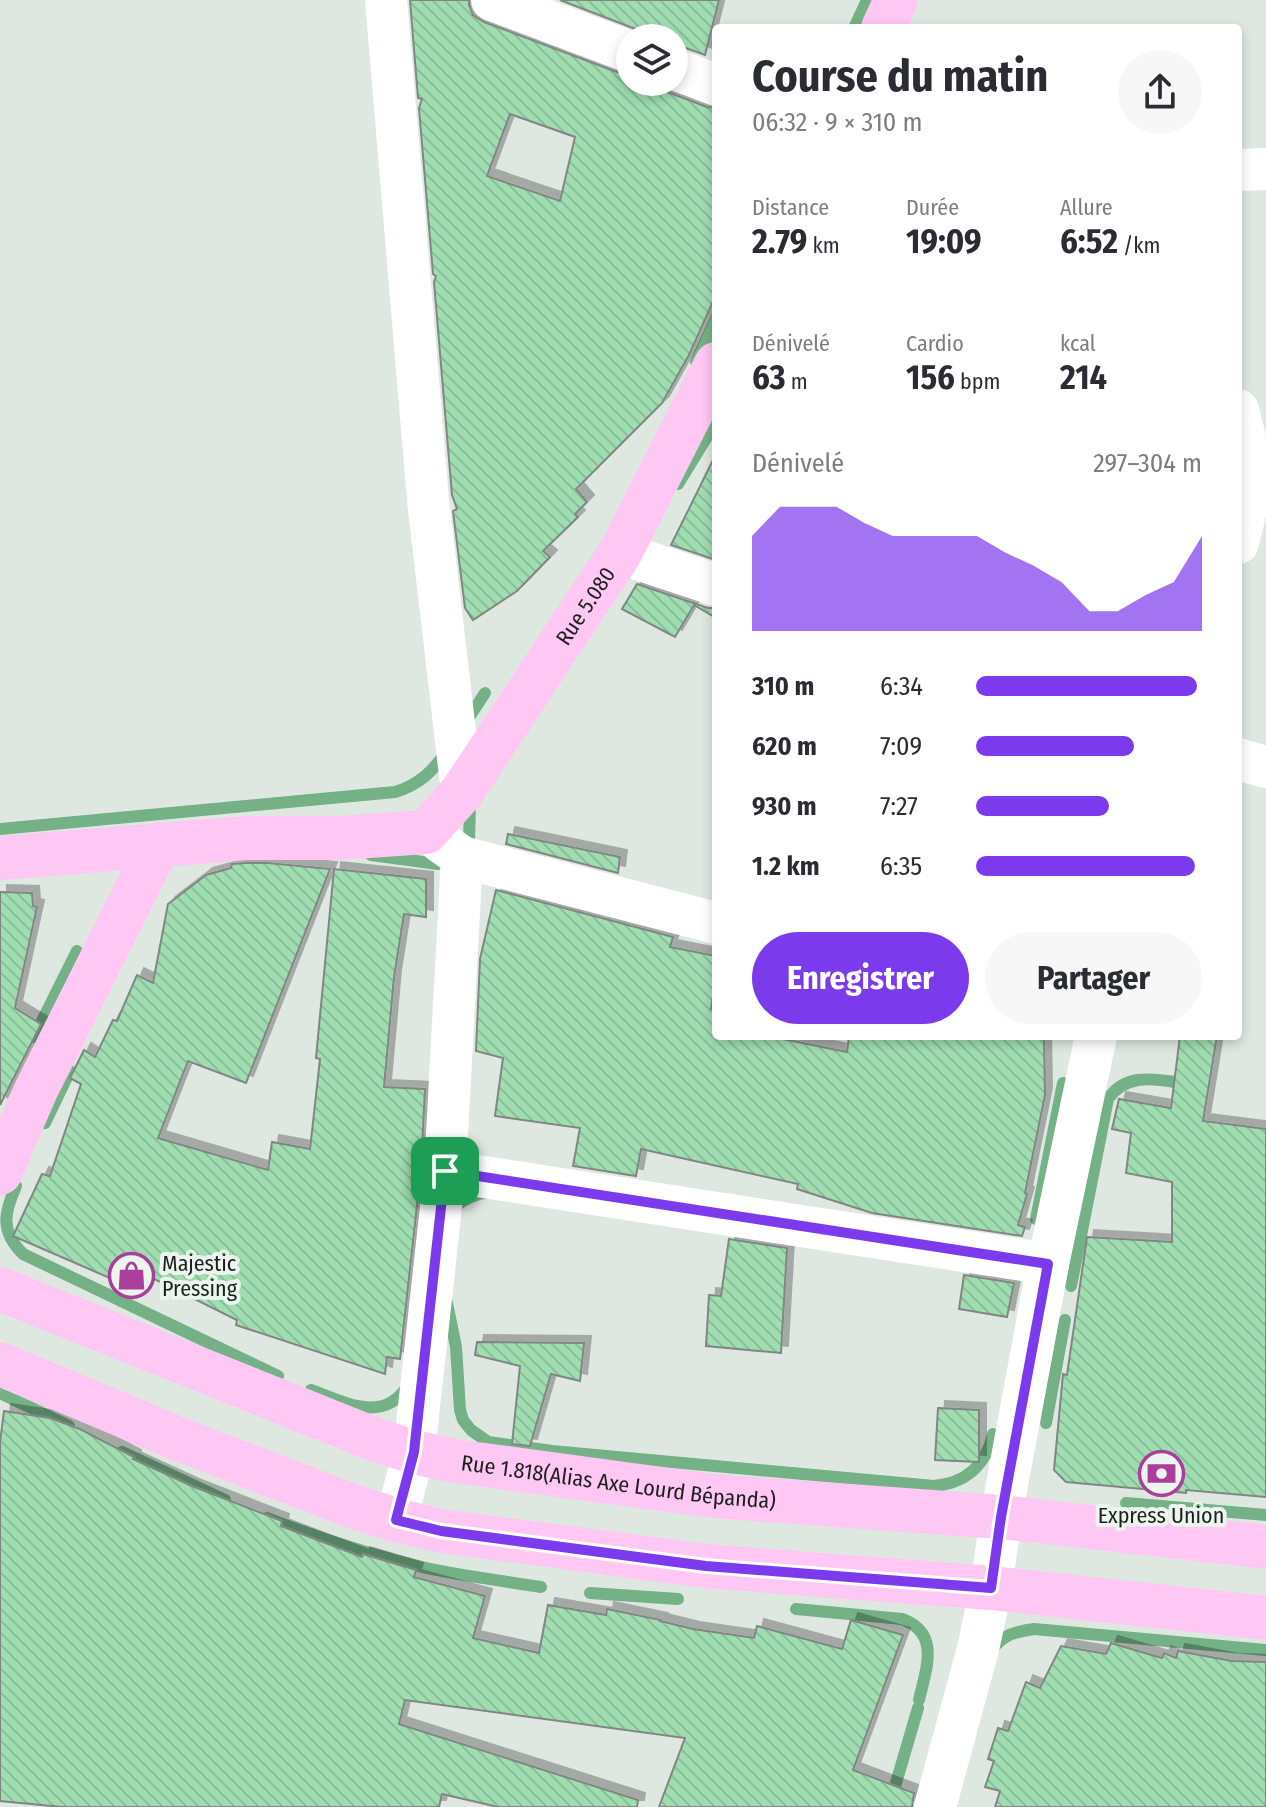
<!DOCTYPE html>
<html lang="fr">
<head>
<meta charset="utf-8">
<style>
  :root { --surface:#fff; --page:#f7f7f7; --text:#2b2b33; --muted:#7c7c81; --accent:#7c3aed }
  body { margin:0; font-family:"Fira Sans Condensed",sans-serif; background:var(--page); color:var(--text); height:100vh; display:flex; flex-direction:column; font-size:30px; white-space:nowrap }
  * { box-sizing:border-box; margin:0 }
  p { font-size:26px; color:var(--muted) }
  .icon { flex:none; width:44px; height:44px; fill:none; stroke:currentColor; stroke-width:2; stroke-linecap:round; stroke-linejoin:round }
  .map { position:relative; flex:1; overflow:hidden }
  .sheet { position:absolute; left:712px; top:24px; width:530px; height:1016px; display:flex; flex-direction:column; background:var(--surface); border-radius:8px; box-shadow:0 4px 12px #0003 }
  .sheet>* { flex:none }
  .buttons { position:absolute; left:616px; top:24px; display:grid; gap:16px }
  .buttons a { display:grid; place-items:center; width:72px; height:72px; border-radius:50%; background:var(--surface); box-shadow:0 4px 12px #0003; font-size:40px }
  .pin { position:absolute; display:grid; place-items:center; width:68px; height:68px; color:#fff; margin:-34px; border-radius:16px; box-shadow:0 4px 12px #0006 }
  .round { display:grid; place-items:center; flex:none; width:84px; height:84px; border-radius:42px; background:var(--page) }
  .head { display:flex; align-items:center; justify-content:space-between; height:136px; padding:0 40px }
  h1 { font-size:44px; font-weight:700; line-height:60px }
  .stats { display:grid; grid-template-columns:repeat(3,1fr); gap:12px; height:136px; padding:8px 40px }
  .stats div { display:grid; align-content:center }
  .stats b { font-size:34px; font-weight:700 }
  .stats small { font-size:22px; font-weight:400 }
  .stats p { font-size:22px }
  .chart { height:224px; padding:16px 40px }
  .chart p { display:flex; justify-content:space-between }
  .chart svg { width:100%; height:144px; margin-top:8px; fill:var(--accent); opacity:.7 }
  .cta { display:flex; gap:16px; margin-top:auto; padding:16px 40px }
  .cta a { flex:1; height:92px; border-radius:48px; background:var(--accent); color:#fff; font-size:32px; font-weight:700; line-height:92px; text-align:center }
  .cta a+a { background:var(--page); color:var(--text) }
  ul { padding:0 40px; list-style:none; font-size:26px }
  li { display:grid; grid-template-columns:128px 96px 1fr; align-items:center; height:60px }
  li i { height:20px; border-radius:10px; background:var(--accent) }
  .map>svg:first-child { display:block }
  .lines { fill:none; stroke-linecap:round; stroke-linejoin:round }
  .stream { stroke:#74b187; stroke-width:12 }
  .building { fill:url(#building-back-hatch); stroke:#808782; stroke-width:2; fill-rule:evenodd; filter:url(#shadow) }
  .minor { stroke:#fff; stroke-width:42 }
  .major { stroke:#fec7f4; stroke-width:44 }
  .route-casing { stroke:#fff; stroke-width:16 }
  .route { stroke:#7c3aed; stroke-width:10 }
  .labels { text-anchor:middle; stroke-width:8; stroke-linejoin:round; paint-order:stroke }
  .street-label { font-size:22px; fill:#1c1f1d; stroke:#ecf4ee }
  .poi-label { font-size:22px; fill:#1c1f1d; stroke:#ecf4ee; text-anchor:start }
</style>
</head>
<body>
<div class="map">
<svg width="1266" height="1807" viewBox="0 0 1266 1807">
  <defs>
    <pattern id="building-back-hatch" width="6" height="6" patternUnits="userSpaceOnUse" patternTransform="scale(2)"><rect width="6" height="6" fill="#a0deb2"/><path d="M-1 5l2 2M0 0l6 6M5-1l2 2" fill="none" stroke="#89be99"/></pattern>
    <filter id="shadow"><feDropShadow dx="7" dy="-7" stdDeviation="0" flood-color="#0004"/></filter>
  </defs>
  <rect width="100%" height="100%" fill="#dfe7e1"/>
  <g class="lines">
    <g class="stream">
      <path d="M855 26 867 0"/>
      <path d="M696 362 716 319"/>
      <path d="M678 484 716 422"/>
      <path d="M466 722 485 693"/>
      <path d="M0 829 395 792C419 785 433 771 447 751"/>
      <path d="M469 843 470 802"/>
      <path d="M371 855 438 864"/>
      <path d="M34 1037 77 951"/>
      <path d="M45 1123 70 1071"/>
      <path d="M16 1186C4 1213 0 1231 23 1254L278 1376"/>
      <path d="M452 1211C460 1200 475 1194 488 1192"/>
      <path d="M1036 1219 1063 1083"/>
      <path d="M1071 1286 1108 1099C1124 1075 1150 1078 1175 1082"/>
      <path d="M447 1303 456 1347 460 1410 463 1420 471 1430 488 1442 552 1451 934 1486C966 1483 986 1465 993 1434"/>
      <path d="M311 1390C344 1402 384 1425 408 1385"/>
      <path d="M0 1393 69 1426"/>
      <path d="M1046 1423 1065 1320"/>
      <path d="M122 1452 225 1500"/>
      <path d="M1126 1503 1266 1515"/>
      <path d="M267 1518C318 1538 372 1555 426 1568 464 1576 503 1581 541 1587"/>
      <path d="M590 1593 678 1599"/>
      <path d="M796 1609 902 1619C941 1633 926 1669 919 1700"/>
      <path d="M992 1649C1005 1634 1014 1632 1034 1629L1266 1650"/>
      <path d="M889 1807 918 1708"/>
    </g>
  </g>
  <g class="building">
    <path d="M410 0H469V5L473 15 484 22 622 74 630 75V82H654L665 91 707 107 716 108V295L689 355 662 403 576 489 587 502 575 514 578 517 543 551 550 557 517 591 473 620 465 608 453 511 457 509 452 495 434 282 436 276 433 274 419 108 422 99 418 98ZM510 114 575 137 560 201 487 176Z"/>
    <path d="M560 0H719L705 55 683 47 674 46V38H649L638 30Z"/>
    <path d="M716 454V560L671 545Z"/>
    <path d="M637 584 708 608H716V618L694 605 675 637 622 609Z"/>
    <path d="M508 834 620 857 618 873 506 844Z"/>
    <path d="M247 863H268L330 869 246 1083 188 1061 158 1138 268 1170 272 1142 310 1149 320 1059 316 1058 334 869 426 879V917L404 914 394 977 384 1087 425 1089 421 1169 400 1359 387 1357 385 1374 236 1325 237 1320 120 1262 112 1279 13 1236 42 1174 50 1176 81 1084 70 1078 84 1050 95 1057 113 1020 117 1021 137 975 153 983 168 904 206 875 231 868 232 864Z"/>
    <path d="M496 890 673 937 670 947 716 956V978L711 1009 716 1010V1036H768L847 1052 849 1036H1044L1045 1095 1025 1193 1027 1194 1018 1225 1025 1227 1022 1236 872 1213 797 1189 798 1184 641 1149 636 1176 573 1166 580 1128 495 1116 503 1058 476 1051 480 959Z"/>
    <path d="M0 892 32 893 33 906 37 907 15 1008 41 1024 0 1105Z"/>
    <path d="M1180 1036H1217L1203 1121 1266 1129V1497L1186 1490V1493L1066 1482 1054 1470 1063 1374 1067 1375 1087 1237 1172 1242V1182L1126 1173 1131 1133 1112 1129 1119 1099 1171 1108Z"/>
    <path d="M729 1239 787 1248 781 1353 706 1346 709 1295 721 1296Z"/>
    <path d="M964 1275 1014 1283 1007 1317 959 1309Z"/>
    <path d="M477 1342 584 1343 580 1381 551 1374 530 1446 512 1444 520 1366 475 1355Z"/>
    <path d="M938 1408 979 1410V1462L935 1460Z"/>
    <path d="M4 1411 50 1418 80 1429 134 1457 133 1459 192 1486 282 1521 281 1526 362 1557 363 1554 416 1570 414 1577 485 1596 473 1638 539 1653 548 1605 606 1615 607 1609 661 1620 660 1621 693 1629 754 1638 757 1626 842 1649 851 1620 903 1635 853 1770 914 1793 912 1807H659L685 1738 405 1700 399 1724 638 1800 637 1807H498L442 1794 439 1807H62L0 1801V1442Z"/>
    <path d="M1111 1643 1162 1658 1164 1653 1176 1658 1178 1651 1232 1661 1266 1662V1807H995L1000 1791 985 1787 994 1761 988 1759 998 1728 1008 1731 1026 1682 1040 1688 1061 1646 1106 1654Z"/>
  </g>
  <g class="lines">
    <g class="minor">
      <path d="M386 0 428 500 462 792"/>
      <path d="M492 0 630 52"/>
      <path d="M674 69 716 85"/>
      <path d="M1238 170 1266 169"/>
      <path d="M1238 410 1248 449 1247 506 1238 543"/>
      <path d="M620 553 716 585"/>
      <path d="M1238 759 1266 767"/>
      <path d="M439 841 462 857 716 923"/>
      <path d="M445 1171 1048 1264"/>
      <path d="M396 1520 414 1452 445 1171 462 857"/>
      <path d="M935 1807 978 1649 991 1588 1001 1517 1048 1264 1096 1036"/>
    </g>
    <g class="major">
      <path d="M883 28 896 0"/>
      <path id="s1" d="M0 858 246 838H340L426 832 462 792 620 553 716 364"/>
      <path d="M0 1173 36 1090 159 844"/>
      <path id="s2" d="M0 1289 376 1440 414 1452 454 1461 713 1496 1001 1517 1266 1547"/>
      <path d="M0 1364 179 1439 352 1506 396 1520 441 1531 706 1566 991 1588 1266 1618"/>
    </g>
  </g>
  <g class="lines">
    <defs>
      <path id="route" d="M445 1171 1048 1264 1001 1517 991 1588 706 1566 441 1531 396 1520 414 1452Z"/>
    </defs>
    <use href="#route" class="route-casing"/>
    <use href="#route" class="route"/>
  </g>
  <defs>
    <symbol id="shop-ring" viewBox="-11 -11 22 22"><circle r="9.5" fill="#ecf4ee" stroke="#ab3d9b" stroke-width="1.5"/><path d="M-5-2.5h2.3a2.7 3.5 0 0 1 5.4 0H5L5.5 6h-11ZM-1.5-2.5h3a1.5 2.3 0 0 0-3 0Z" fill="#ab3d9b"/></symbol>
    <symbol id="bank-ring" viewBox="-11 -11 22 22"><circle r="9.5" fill="#ecf4ee" stroke="#ab3d9b" stroke-width="1.5"/><path d="M-6-4H6V4H-6ZM0-2.3a2.3 2.3 0 1 0 0 4.6a2.3 2.3 0 1 0 0-4.6Z" fill="#ab3d9b"/></symbol>
  </defs>
  <g fill-rule="evenodd">
    <use href="#shop-ring" x="106" y="1250" width="51" height="51"/>
    <use href="#bank-ring" x="1136" y="1448" width="51" height="51"/>
  </g>
  <g class="labels">
    <g class="street-label">
      <text dy="8" stroke="none"><textPath href="#s1" startOffset="704">Rue 5.080</textPath></text>
      <text dy="8" stroke="none"><textPath href="#s2" startOffset="652">Rue 1.818(Alias Axe Lourd Bépanda)</textPath></text>
    </g>
    <g class="poi-label">
      <text x="162" y="1271">Majestic<tspan x="162" dy="25">Pressing</tspan></text>
      <text x="1161" y="1523" text-anchor="middle">Express Union</text>
    </g>
  </g>
</svg>
<div class="buttons">
<a><svg class="icon" aria-label="layers" viewBox="0 0 24 24"><path d="M12 4l9 5-9 5-9-5zM3 14l9 5 9-5"/></svg></a>
</div>
<div class="pin" style="left:445px;top:1171px;background:#1e9e55"><svg class="icon" aria-label="arrive" viewBox="0 0 24 24"><path d="M6 21V4h12l-3 4 3 4H6"/></svg></div>
<section class="sheet">
<div class="head"><div><h1>Course du matin</h1><p>06:32 · 9 × 310 m</p></div><a class="round"><svg class="icon" aria-label="share" viewBox="0 0 24 24"><path d="M12 15V3M7 8l5-5 5 5M5 13v7h14v-7"/></svg></a></div>
<div class="stats">
<div><p>Distance</p><b>2.79<small> km</small></b></div>
<div><p>Durée</p><b>19:09</b></div>
<div><p>Allure</p><b>6:52<small> /km</small></b></div>
</div>
<div class="stats">
<div><p>Dénivelé</p><b>63<small> m</small></b></div>
<div><p>Cardio</p><b>156<small> bpm</small></b></div>
<div><p>kcal</p><b>214</b></div>
</div>
<div class="chart"><p><span>Dénivelé</span>297–304 m</p>
<svg viewBox="0 0 160 44" preserveAspectRatio="none"><path d="M0 44V15L10 6L20 6L30 6L40 11L50 15L60 15L70 15L80 15L90 20L100 24L110 29L120 38L130 38L140 33L150 29L160 15V44z"/></svg>
</div>
<ul>
<li><b>310 m</b>6:34<i style="width:98%"></i></li>
<li><b>620 m</b>7:09<i style="width:70%"></i></li>
<li><b>930 m</b>7:27<i style="width:59%"></i></li>
<li><b>1.2 km</b>6:35<i style="width:97%"></i></li>
</ul>
<div class="cta"><a>Enregistrer</a><a>Partager</a></div>
</section>
</div>
</body>
</html>
